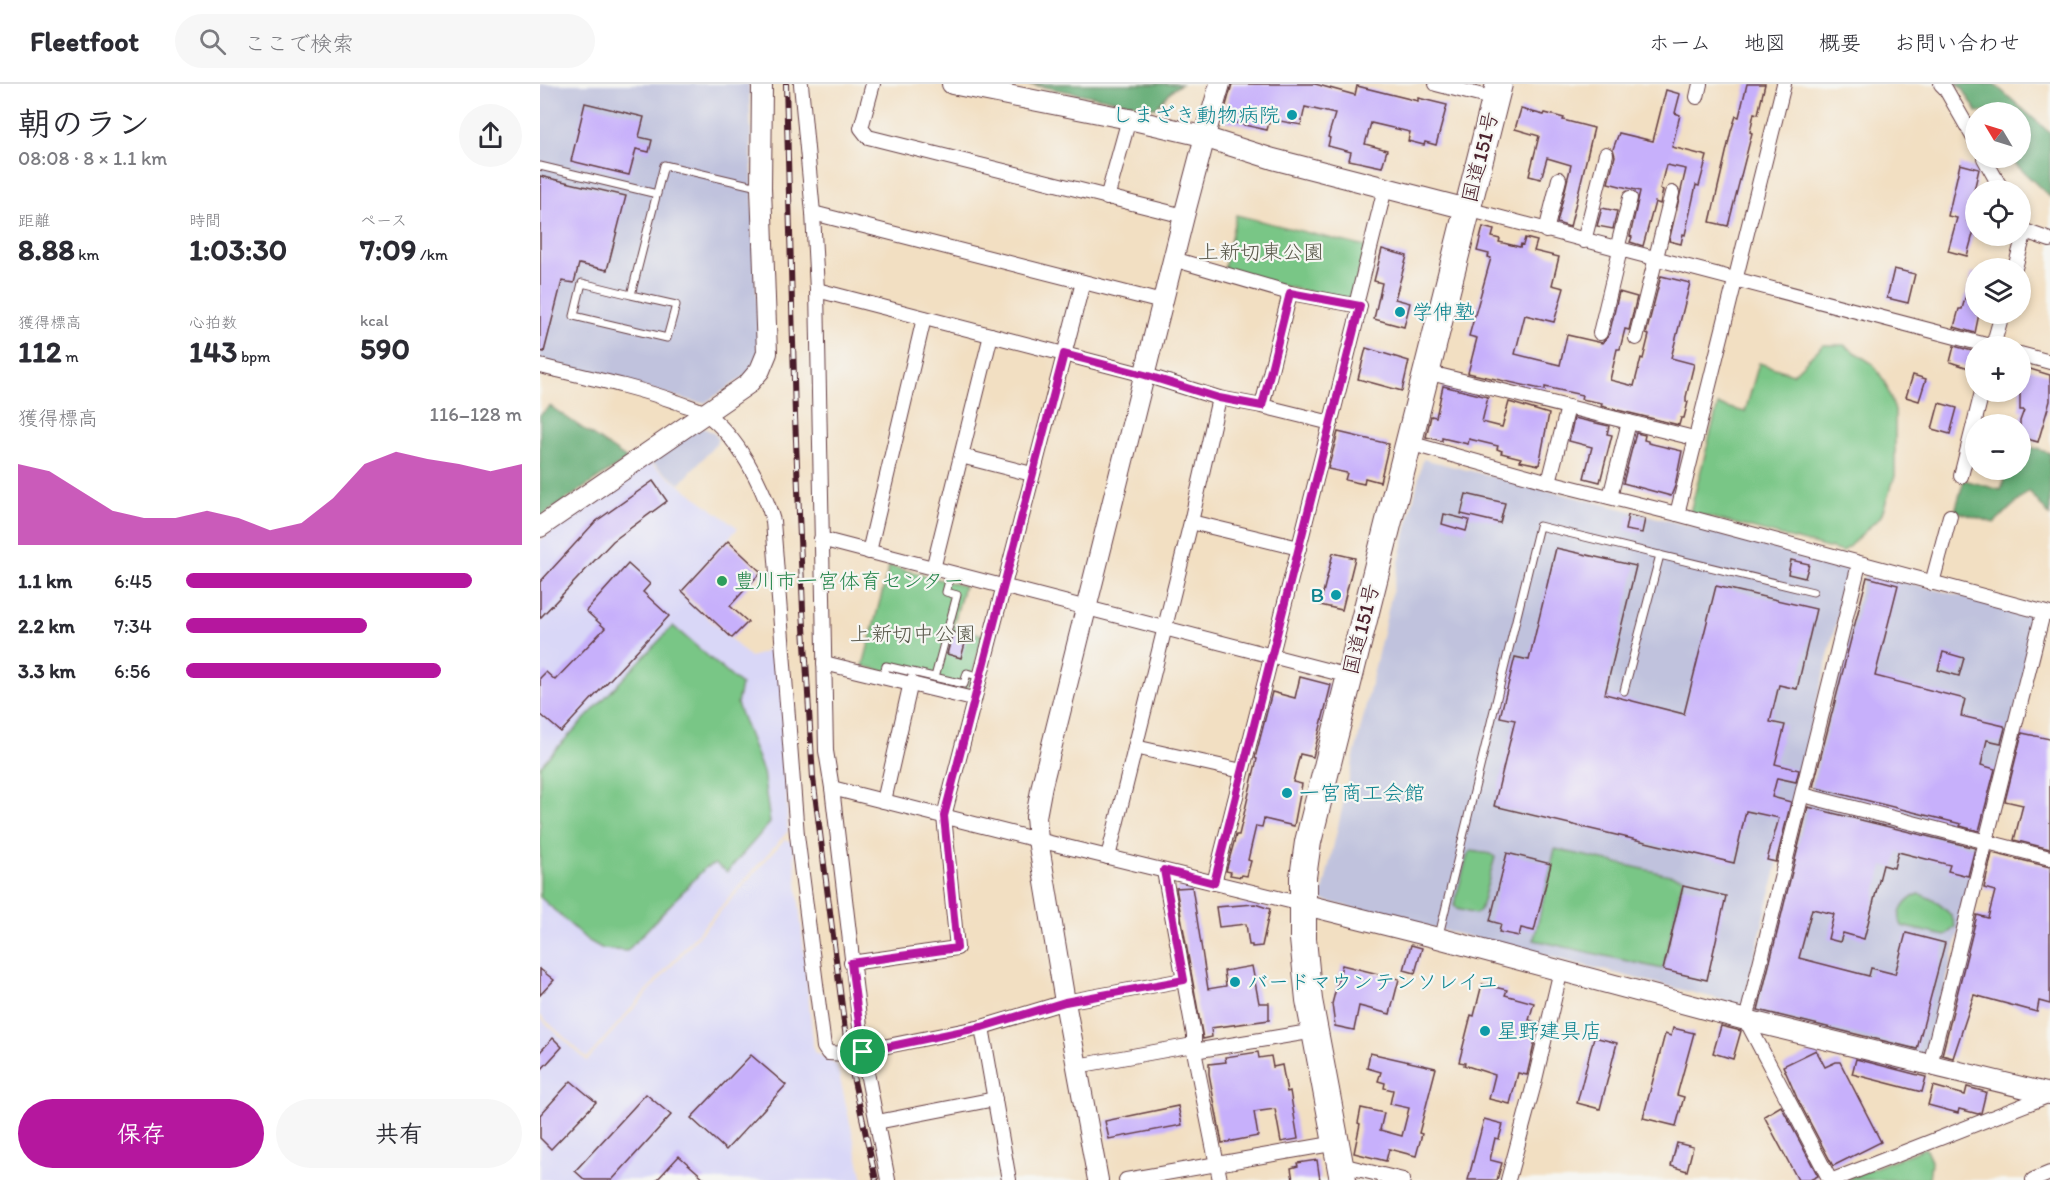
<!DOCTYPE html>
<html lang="ja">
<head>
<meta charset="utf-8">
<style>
  :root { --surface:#fff; --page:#f7f7f7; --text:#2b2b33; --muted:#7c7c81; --line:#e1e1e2; --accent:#b5179e }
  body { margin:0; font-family:Itim,"Klee One",sans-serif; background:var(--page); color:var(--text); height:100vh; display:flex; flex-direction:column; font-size:22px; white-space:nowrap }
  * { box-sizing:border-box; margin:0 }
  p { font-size:20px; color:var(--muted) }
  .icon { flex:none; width:33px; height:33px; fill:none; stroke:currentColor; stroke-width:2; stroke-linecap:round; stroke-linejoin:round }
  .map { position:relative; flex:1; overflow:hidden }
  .side { display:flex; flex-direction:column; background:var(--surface); width:540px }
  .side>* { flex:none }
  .needle { width:39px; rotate:308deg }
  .fabs { position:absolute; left:1425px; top:18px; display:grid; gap:12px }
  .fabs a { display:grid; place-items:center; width:66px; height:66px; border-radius:50%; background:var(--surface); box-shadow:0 3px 9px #0003; font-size:30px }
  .pin { position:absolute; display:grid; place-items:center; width:51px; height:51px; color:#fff; margin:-26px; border:3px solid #fff; border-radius:50%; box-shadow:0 2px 6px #0007 }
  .round { display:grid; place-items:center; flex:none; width:63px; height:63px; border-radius:32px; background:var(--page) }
  .overview { display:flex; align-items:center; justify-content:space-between; height:102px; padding:0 18px }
  h1 { font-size:33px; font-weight:700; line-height:45px }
  .metrics { display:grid; grid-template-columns:repeat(3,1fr); gap:9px; height:102px; padding:6px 18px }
  .metrics div { display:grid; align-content:center }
  .metrics b { font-size:30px; font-weight:700 }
  .metrics small { font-size:16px; font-weight:400 }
  .metrics p { font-size:16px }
  .chart { height:168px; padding:12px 18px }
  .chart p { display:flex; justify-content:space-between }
  .chart svg { width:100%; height:108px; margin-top:6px; fill:var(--accent); opacity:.7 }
  .cta { display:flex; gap:12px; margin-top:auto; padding:12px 18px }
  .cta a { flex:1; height:69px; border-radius:36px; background:var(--accent); color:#fff; font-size:24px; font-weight:700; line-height:69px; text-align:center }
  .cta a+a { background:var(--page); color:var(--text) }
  ul { padding:0 18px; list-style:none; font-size:20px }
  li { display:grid; grid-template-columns:96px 72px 1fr; align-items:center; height:45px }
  li i { height:15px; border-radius:8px; background:var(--accent) }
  header { display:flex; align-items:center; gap:36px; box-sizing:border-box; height:84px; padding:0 30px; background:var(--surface); border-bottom:2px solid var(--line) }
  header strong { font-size:28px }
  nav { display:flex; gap:33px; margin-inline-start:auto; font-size:21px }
  .search { width:420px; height:54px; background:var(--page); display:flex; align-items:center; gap:15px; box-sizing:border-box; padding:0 21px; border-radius:33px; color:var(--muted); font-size:22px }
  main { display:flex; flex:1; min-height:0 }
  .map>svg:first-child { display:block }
  .built { fill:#d9d7f7 }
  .industrial { fill:#c0c2dd }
  .green { fill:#79c686; stroke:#627258; stroke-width:1.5 }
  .forest { fill:#62ab73; stroke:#56654f; stroke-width:1.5 }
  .building { fill:#c7b0fb }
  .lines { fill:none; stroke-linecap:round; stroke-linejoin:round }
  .lane-casing { stroke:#633c42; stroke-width:9 }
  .street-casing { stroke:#633c42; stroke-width:16 }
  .secondary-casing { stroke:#633c42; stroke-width:22 }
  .highway-casing { stroke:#633c42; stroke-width:28 }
  .lane { stroke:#fff; stroke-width:7 }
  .street { stroke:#fff; stroke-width:14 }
  .secondary { stroke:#fff; stroke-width:20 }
  .highway { stroke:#fff; stroke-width:26 }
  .rail-casing { stroke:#4a1f2b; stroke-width:6 }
  .rail { stroke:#f6f6f2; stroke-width:4; stroke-dasharray:11; stroke-linecap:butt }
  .route-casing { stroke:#fff; stroke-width:12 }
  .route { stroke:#b5179e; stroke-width:8 }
  .culture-dot { fill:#0f9aa8; stroke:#f6f6f2; stroke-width:2 }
  .leisure-dot { fill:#2e9e5b; stroke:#f6f6f2; stroke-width:2 }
  .labels { text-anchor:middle; stroke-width:4.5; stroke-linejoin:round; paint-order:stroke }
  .culture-label { font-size:21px; fill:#0d838f; stroke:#f6f6f2; text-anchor:start }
  .street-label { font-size:21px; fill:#4a1f2b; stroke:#f6f6f2 }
  .park-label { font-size:21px; fill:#5a594b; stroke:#f6f6f2 }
  .leisure-label { font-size:21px; fill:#27864d; stroke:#f6f6f2; text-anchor:start }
</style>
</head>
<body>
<header>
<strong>Fleetfoot</strong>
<div class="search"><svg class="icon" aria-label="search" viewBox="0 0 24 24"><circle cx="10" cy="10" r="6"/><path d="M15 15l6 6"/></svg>ここで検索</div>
<nav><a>ホーム</a><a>地図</a><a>概要</a><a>お問い合わせ</a></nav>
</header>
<main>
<section class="side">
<div class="overview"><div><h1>朝のラン</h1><p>08:08 · 8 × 1.1 km</p></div><a class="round"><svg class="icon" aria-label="share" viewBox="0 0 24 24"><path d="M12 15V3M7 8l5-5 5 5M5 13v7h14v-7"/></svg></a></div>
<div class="metrics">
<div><p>距離</p><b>8.88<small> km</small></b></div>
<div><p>時間</p><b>1:03:30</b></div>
<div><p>ペース</p><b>7:09<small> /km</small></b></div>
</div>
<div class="metrics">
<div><p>獲得標高</p><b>112<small> m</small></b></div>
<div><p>心拍数</p><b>143<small> bpm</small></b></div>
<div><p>kcal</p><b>590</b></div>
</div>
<div class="chart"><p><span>獲得標高</span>116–128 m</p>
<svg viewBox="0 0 160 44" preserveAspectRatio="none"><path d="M0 44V11L10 14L20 22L30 30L40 33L50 33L60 30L70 33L80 38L90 35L100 25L110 11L120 6L130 9L140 11L150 14L160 11V44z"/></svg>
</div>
<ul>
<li><b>1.1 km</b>6:45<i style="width:85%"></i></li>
<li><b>2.2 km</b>7:34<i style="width:54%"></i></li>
<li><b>3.3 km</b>6:56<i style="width:76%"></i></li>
</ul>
<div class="cta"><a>保存</a><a>共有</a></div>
</section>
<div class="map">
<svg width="1510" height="1096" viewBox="0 0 1510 1096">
  <rect width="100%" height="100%" fill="#f6f6f2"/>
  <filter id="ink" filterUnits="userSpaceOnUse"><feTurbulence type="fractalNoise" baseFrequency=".0167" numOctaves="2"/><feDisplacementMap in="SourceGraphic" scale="12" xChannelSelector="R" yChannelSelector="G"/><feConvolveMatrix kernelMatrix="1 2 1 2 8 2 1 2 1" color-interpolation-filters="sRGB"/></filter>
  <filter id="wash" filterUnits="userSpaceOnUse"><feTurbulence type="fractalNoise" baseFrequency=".008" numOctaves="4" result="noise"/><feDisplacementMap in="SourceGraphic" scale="24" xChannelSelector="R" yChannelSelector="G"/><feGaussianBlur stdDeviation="1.35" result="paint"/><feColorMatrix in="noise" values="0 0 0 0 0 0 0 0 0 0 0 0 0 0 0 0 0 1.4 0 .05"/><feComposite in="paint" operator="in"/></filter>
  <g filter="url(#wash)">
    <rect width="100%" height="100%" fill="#f2dfc2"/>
    <g class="built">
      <path d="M107 377 198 444 140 508 210 573 223 569 241 556 248 747 47 974 0 931V456Z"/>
      <path d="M245 755 253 758 274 968 297 981 323 1096H0V934L47 977Z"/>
    </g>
    <g class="industrial">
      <path d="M0 0H209L219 272 208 290 165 319 156 318 0 276Z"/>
      <path d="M163 344 173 348 178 354 176 360 140 400 108 376 157 345Z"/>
      <path d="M883 375 1310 482 1203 921 781 816Z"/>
      <path d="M1329 489 1495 530 1499 535 1445 744 1437 748 1274 709 1271 703 1323 493Z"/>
      <path d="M1271 718 1436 760 1439 767 1387 974 1213 928 1265 723Z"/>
    </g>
    <g class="green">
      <path d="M696 131 826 163 811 217 683 189Z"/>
      <path d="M1283 261H1304L1333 280 1345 298 1355 327V392L1341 432 1303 468 1150 428 1178 321 1205 328 1219 279 1253 290Z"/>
      <path d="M349 482 424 502 413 542 443 551 428 607 323 582Z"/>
      <path d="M133 542 201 601 197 620 223 688 230 739 187 788 175 780 165 784 87 867 63 865 47 856 0 813V682Z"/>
      <path d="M1015 765 1143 794 1123 885 994 856Z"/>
      <path d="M931 767 951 770 955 773 940 827 935 830 917 825 914 821 928 770Z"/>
      <path d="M1379 810C1393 814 1414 828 1415 843L1405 852 1362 842C1354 828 1367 815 1379 810Z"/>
      <path d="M1385 1064 1391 1077 1389 1096H1303Z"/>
    </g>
    <g class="forest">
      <path d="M487 0H641L633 5 616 24Z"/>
      <path d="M1416 0H1454L1510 49V113L1469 74H1480V28H1437L1423 5Z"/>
      <path d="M10 322 87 375 0 433V331Z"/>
      <path d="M1481 360 1510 369V432L1489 407 1454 439 1415 427 1424 396 1461 406 1467 386H1480Z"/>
    </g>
    <g id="blocks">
      <g class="building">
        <path d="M692 0H775L815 11 817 2 878 17V14L907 21 896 61 885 58 884 61 868 57 870 48 831 39 825 60 847 66 842 83 809 76 811 68 788 62 790 54 788 53 795 30 765 23 761 41 730 35 727 46 682 36Z"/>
        <path d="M1207 0H1225L1218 30 1214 29 1210 48 1212 49 1188 142 1170 138 1191 47 1196 32 1199 33Z"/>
        <path d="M1126 6 1140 10 1135 29 1140 31 1132 63 1167 72 1159 102 1156 101 1145 151 1143 150 1141 160 1129 157 1146 85 1126 81 1120 105 1123 106 1120 120 1115 118 1103 162 1090 158 1092 153 1090 152 1100 107 1068 99 1075 72 1073 65 1079 49 1113 57Z"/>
        <path d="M45 19 104 33 99 53 112 56 109 68 96 65 89 91 31 77Z"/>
        <path d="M981 25 1004 31 1005 29 1024 34 1023 36 1054 44 1030 143 1017 139 1031 81 1007 74 1001 95 989 92 999 52 975 45Z"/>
        <path d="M1420 80 1439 85 1427 137 1436 139 1427 172 1408 167 1417 134 1408 132Z"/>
        <path d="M0 92 86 112 67 186 39 180 34 199 22 197 4 268 0 267Z"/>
        <path d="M1062 124 1077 127 1073 145 1057 142Z"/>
        <path d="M943 143 954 146 952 153 960 155 959 158 980 163 981 160 983 161 985 154 997 157 994 167 1019 173 1012 201 1024 204 1014 238 985 231 975 270 1020 281 1027 251 1062 259 1069 251 1079 208 1097 213 1089 246 1085 245 1080 265H1077L1070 296 1094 302 1101 274 1103 275 1109 251 1106 250 1121 192 1150 199 1131 274 1154 280 1146 313V318H1148L1144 334H1141L1139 341 1061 322 1062 319 1041 315 1042 311 1005 303V306L928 289 937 254 929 252 951 174 948 173 949 170 937 167Z"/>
        <path d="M842 165 867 172 855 215 870 219 864 243 834 235 842 199 834 197Z"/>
        <path d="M1354 185 1375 190 1368 219 1347 214Z"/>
        <path d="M1432 189H1436V230H1439L1435 249 1414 243 1419 225H1422Z"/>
        <path d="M1414 262 1436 268 1432 285 1410 278Z"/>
        <path d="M826 264 869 277 862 307 818 295Z"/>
        <path d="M1480 282 1510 291V317L1498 358 1480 353V337L1484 326H1480Z"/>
        <path d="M1373 291 1386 295 1379 317 1366 313Z"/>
        <path d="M903 302 948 313 942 338 962 343 969 318 1009 330 999 381 980 377 981 374 961 369 962 367 957 365 958 362 929 355 928 360 902 354V357L886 353 891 332 896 333Z"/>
        <path d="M1399 319 1417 324 1410 350 1392 345Z"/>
        <path d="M1034 334 1069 342 1067 350 1072 351 1060 398 1044 394 1052 363 1029 357Z"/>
        <path d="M798 348 849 360 840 398 825 394 824 400 805 396 807 389 788 385Z"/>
        <path d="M1096 349 1105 351 1104 356 1108 357V359L1142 367 1135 402 1131 412 1083 399Z"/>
        <path d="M113 397 127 417 73 457 0 534V498L55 438Z"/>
        <path d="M926 410 965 419 960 439 921 430Z"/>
        <path d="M904 430 929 436 926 447 902 440Z"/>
        <path d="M1088 431 1105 435 1102 449 1085 446Z"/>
        <path d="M188 457 221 488 190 522 208 538 192 554 142 507Z"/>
        <path d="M1016 464 1096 482 1065 610 1144 630 1176 502 1276 525 1257 605 1239 601 1230 638 1245 641 1235 680 1259 686 1256 698 1237 694 1232 713 1251 718 1236 778 1227 776 1239 734 1206 727 1194 779 954 722 975 636 960 633 975 573 989 576Z"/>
        <path d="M793 469 815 474 802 526 780 521Z"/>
        <path d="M1251 476 1269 480 1265 494 1248 490Z"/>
        <path d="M88 480 110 500 103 508 129 532 21 648 0 630V594L6 588 15 596 65 544 46 527Z"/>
        <path d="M1327 493 1358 501 1335 592 1425 615 1421 632 1464 642 1465 644 1461 659 1447 656 1441 681 1455 685 1439 747 1420 742 1421 740 1273 703Z"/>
        <path d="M413 548 427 552 421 574 407 570Z"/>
        <path d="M1403 568 1424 574 1419 592 1398 586Z"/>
        <path d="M760 593 791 601 773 673 760 670 753 698 762 700 754 742 724 735 722 743 716 742 708 776 711 777 707 792 702 791 701 793 690 791 691 788 686 787 696 751H699L717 675 715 674 732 608 755 614Z"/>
        <path d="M1482 649 1510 655V765L1474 756 1483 721 1465 717Z"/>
        <path d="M1268 723 1435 764 1428 792 1408 787 1410 781 1358 768 1354 784 1343 781 1324 855 1303 849 1300 858 1288 855 1294 830 1272 825 1259 874 1329 892 1331 884 1355 890 1366 849 1405 859 1377 965 1218 926Z"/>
        <path d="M967 769 1011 780 994 847 981 844 979 852 959 848 961 840 950 837Z"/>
        <path d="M1452 769 1510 783V920L1499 917 1497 928 1434 911 1413 974 1402 971 1437 831 1448 834 1455 807 1444 804Z"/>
        <path d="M1143 802 1186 812 1167 896 1123 886Z"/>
        <path d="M652 803 668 905 686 902 684 887 712 882 719 919H729V936L671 944 672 953 663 955 636 804Z"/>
        <path d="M715 820 730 825 722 862 712 863V861H709L706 840 679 843 676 823Z"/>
        <path d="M871 861 882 864 875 889 864 886Z"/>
        <path d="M802 881 859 895 850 930 819 922 814 946 795 942 792 920Z"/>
        <path d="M0 885 14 896 0 911Z"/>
        <path d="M942 900 967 906 965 911 994 919 989 936 999 939 987 991 978 989 970 1020 949 1015 955 991 924 981 925 979 919 978 931 931 934 932Z"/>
        <path d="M1181 942 1201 947 1193 975 1173 969Z"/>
        <path d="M1133 944 1154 949 1137 1011 1144 1013 1136 1042 1103 1034 1125 950 1131 952Z"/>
        <path d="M1054 953 1077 959 1060 1025 1037 1019Z"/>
        <path d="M13 954 22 963 0 987V968Z"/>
        <path d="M1276 966 1285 983 1296 978H1300L1341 1058 1293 1082 1257 1014 1243 982Z"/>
        <path d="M718 968 719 974 731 972 733 983 742 981 747 1008 750 1007 758 1055 741 1058 735 1025 714 1028 718 1052 682 1059 669 990V980L686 978 685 973Z"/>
        <path d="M830 969 896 984 879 1049 882 1050 876 1072 849 1065 846 1077 814 1069 820 1040 818 1039 821 1024 844 1029 840 1046 862 1052 869 1024 850 1020 853 1006 844 1004 845 999 838 997 841 988 827 984Z"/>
        <path d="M211 971 246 1001 186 1066 151 1034Z"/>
        <path d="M1316 975 1386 993 1382 1008 1312 990Z"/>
        <path d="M31 997 56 1018 11 1065 0 1054V1031Z"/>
        <path d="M1393 1002 1425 1011 1427 1003 1446 1008 1441 1029 1438 1030 1419 1025 1418 1029 1388 1021Z"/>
        <path d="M106 1010 131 1031 72 1096H45L35 1087Z"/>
        <path d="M638 1022 642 1041 569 1055 565 1037Z"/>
        <path d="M1241 1022 1278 1092 1270 1096H1258L1224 1032Z"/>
        <path d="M944 1035 963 1040 959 1055 955 1054 950 1076 962 1079 957 1096H928Z"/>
        <path d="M1137 1059 1153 1063 1147 1087 1131 1082Z"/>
        <path d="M139 1072 166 1096H117Z"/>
        <path d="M777 1076 780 1096H753L751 1084 758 1082 757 1079Z"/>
      </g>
    </g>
  </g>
  <g filter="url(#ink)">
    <use href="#blocks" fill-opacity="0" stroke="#633c42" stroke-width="1.5"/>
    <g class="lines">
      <defs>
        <g id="lane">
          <path d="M0 82 117 110"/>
          <path d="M91 211 42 199 34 232 127 254 136 221 91 211 124 81 218 103"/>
          <path d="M343 593 346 582 424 600 427 589 440 593"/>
          <path d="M395 593 417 511 406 508 411 490"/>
          <path d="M1084 607 1120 471"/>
          <path d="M899 851 999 442 1273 508"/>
        </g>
        <g id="street">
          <path d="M261 0 273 129 277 206 286 667 292 704 323 968 348 1096"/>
          <path d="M333 0 321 44 328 53 644 132"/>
          <path d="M896 0 955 15"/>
          <path d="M1401 0 1405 4 1436 58"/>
          <path d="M1157 13 1160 0"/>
          <path d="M1444 74 1462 106"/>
          <path d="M567 114 589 35"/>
          <path d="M927 125 1450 262"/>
          <path d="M273 129 622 218"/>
          <path d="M1006 147 1019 95"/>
          <path d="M1485 147 1510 156"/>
          <path d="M1044 157 1066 70"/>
          <path d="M1077 165 1090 114"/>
          <path d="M633 175 750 209 820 222 674 799"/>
          <path d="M1475 184 1485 147 1480 140"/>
          <path d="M277 206 605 291 679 314 722 322 791 339"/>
          <path d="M818 213 845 104"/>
          <path d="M1060 249 1080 166"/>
          <path d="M1096 254 1132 109"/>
          <path d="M1453 262 1462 230"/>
          <path d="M1480 270 1510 278"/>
          <path d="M0 282C46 293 92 302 137 318 146 322 158 324 166 330 197 352 223 401 233 437L257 751 284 963 288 969 308 970 442 943 525 918 643 896"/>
          <path d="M886 288 1154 354"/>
          <path d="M722 322 750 209"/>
          <path d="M869 359 1009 398 1137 430 1510 530"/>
          <path d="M421 372 492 390"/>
          <path d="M1421 392 1442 308"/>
          <path d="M1009 398 1028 323"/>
          <path d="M1070 413 1089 338"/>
          <path d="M1137 430 1244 0"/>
          <path d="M651 438 759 464"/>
          <path d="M281 455 809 592"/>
          <path d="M329 468 384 234"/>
          <path d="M393 485 451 251"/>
          <path d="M1392 499 1410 432"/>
          <path d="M284 579 433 615"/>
          <path d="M595 663 702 687"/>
          <path d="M292 704 498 756 762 820"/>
          <path d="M1263 711 1510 774"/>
          <path d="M344 717 371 598"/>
          <path d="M568 773 651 438 679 314"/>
          <path d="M624 787 654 951V967L680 1096"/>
          <path d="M311 879 417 864 404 732 543 198"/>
          <path d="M442 943 469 1096"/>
          <path d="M654 967 775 947"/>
          <path d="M1390 981 1503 529"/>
          <path d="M537 982 653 961"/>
          <path d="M337 1038 455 1015"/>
          <path d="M801 1081 863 1096"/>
          <path d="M586 1096 797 1059"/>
          <path d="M968 1096 993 1004 1021 886"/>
          <path d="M1290 1096 1206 936 1319 480"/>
          <path d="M1293 1096 1510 1011"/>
          <path d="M1493 1096 1510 1089"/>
        </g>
        <g id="secondary">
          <path d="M412 0 589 35 654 50 733 75 927 125"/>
          <path d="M0 443 208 300 220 286 227 269 221 104 222 0"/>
          <path d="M762 820 898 854 1206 936 1510 1010"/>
          <path d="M558 1096 525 918 498 756 496 733 502 701 644 132 668 41 680 0"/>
        </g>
        <path id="highway" d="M803 1096 769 916 763 855V793L768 758 959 0"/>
      </defs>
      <use href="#lane" class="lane-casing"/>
      <use href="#street" class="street-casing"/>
      <use href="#secondary" class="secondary-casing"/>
      <use href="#highway" class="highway-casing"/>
      <use href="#lane" class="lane"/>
      <use href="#street" class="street"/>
      <use href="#secondary" class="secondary"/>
      <use href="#highway" class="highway"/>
      <defs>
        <path id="rail" d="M246 0 255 332 263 526 273 694 308 970 336 1096"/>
      </defs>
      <use href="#rail" class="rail-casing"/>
      <use href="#rail" class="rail"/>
    </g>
  </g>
  <g class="lines" filter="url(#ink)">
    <defs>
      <path id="route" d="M750 209 820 222 674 799 624 786 644 896 525 918 442 943 323 968 311 879 417 864 404 732 524 270 605 291 679 314 722 322Z"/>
    </defs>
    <use href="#route" class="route-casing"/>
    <use href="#route" class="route"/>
  </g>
  <g class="culture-dot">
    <circle cx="752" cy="31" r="6"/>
    <circle cx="860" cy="228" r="6"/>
    <circle cx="796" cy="511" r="6"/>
    <circle cx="747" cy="709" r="6"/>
    <circle cx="695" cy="898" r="6"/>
    <circle cx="945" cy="947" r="6"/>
  </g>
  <circle class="leisure-dot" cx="182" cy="497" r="6"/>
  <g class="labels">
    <g class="culture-label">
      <text x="740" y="38" text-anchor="end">しまざき動物病院</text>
      <text x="872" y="235">学伸塾</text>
      <text x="784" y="518" text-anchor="end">B</text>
      <text x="759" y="716">一宮商工会館</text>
      <text x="707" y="905">バードマウンテンソレイユ</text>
      <text x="957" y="954">星野建具店</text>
    </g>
    <g class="street-label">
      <text transform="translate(940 73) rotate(-76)" y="7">国道151号</text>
      <text transform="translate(821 545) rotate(-76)" y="7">国道151号</text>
    </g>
    <g class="park-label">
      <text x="721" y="175">上新切東公園</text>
      <text x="373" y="557">上新切中公園</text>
    </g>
    <g class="leisure-label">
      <text x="194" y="504">豊川市一宮体育センター</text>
    </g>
  </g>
</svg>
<div class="fabs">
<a><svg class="needle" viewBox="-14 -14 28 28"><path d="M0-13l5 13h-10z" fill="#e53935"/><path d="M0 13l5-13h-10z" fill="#7c7c81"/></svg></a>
<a><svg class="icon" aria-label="locate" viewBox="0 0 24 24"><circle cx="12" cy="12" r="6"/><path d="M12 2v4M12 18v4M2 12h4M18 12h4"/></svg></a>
<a><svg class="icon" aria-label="layers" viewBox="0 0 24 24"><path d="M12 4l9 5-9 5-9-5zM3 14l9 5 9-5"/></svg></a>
<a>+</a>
<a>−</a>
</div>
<div class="pin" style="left:323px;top:968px;background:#1e9e55"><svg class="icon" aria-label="arrive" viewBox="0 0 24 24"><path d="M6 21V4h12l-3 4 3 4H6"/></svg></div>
</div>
</main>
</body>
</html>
